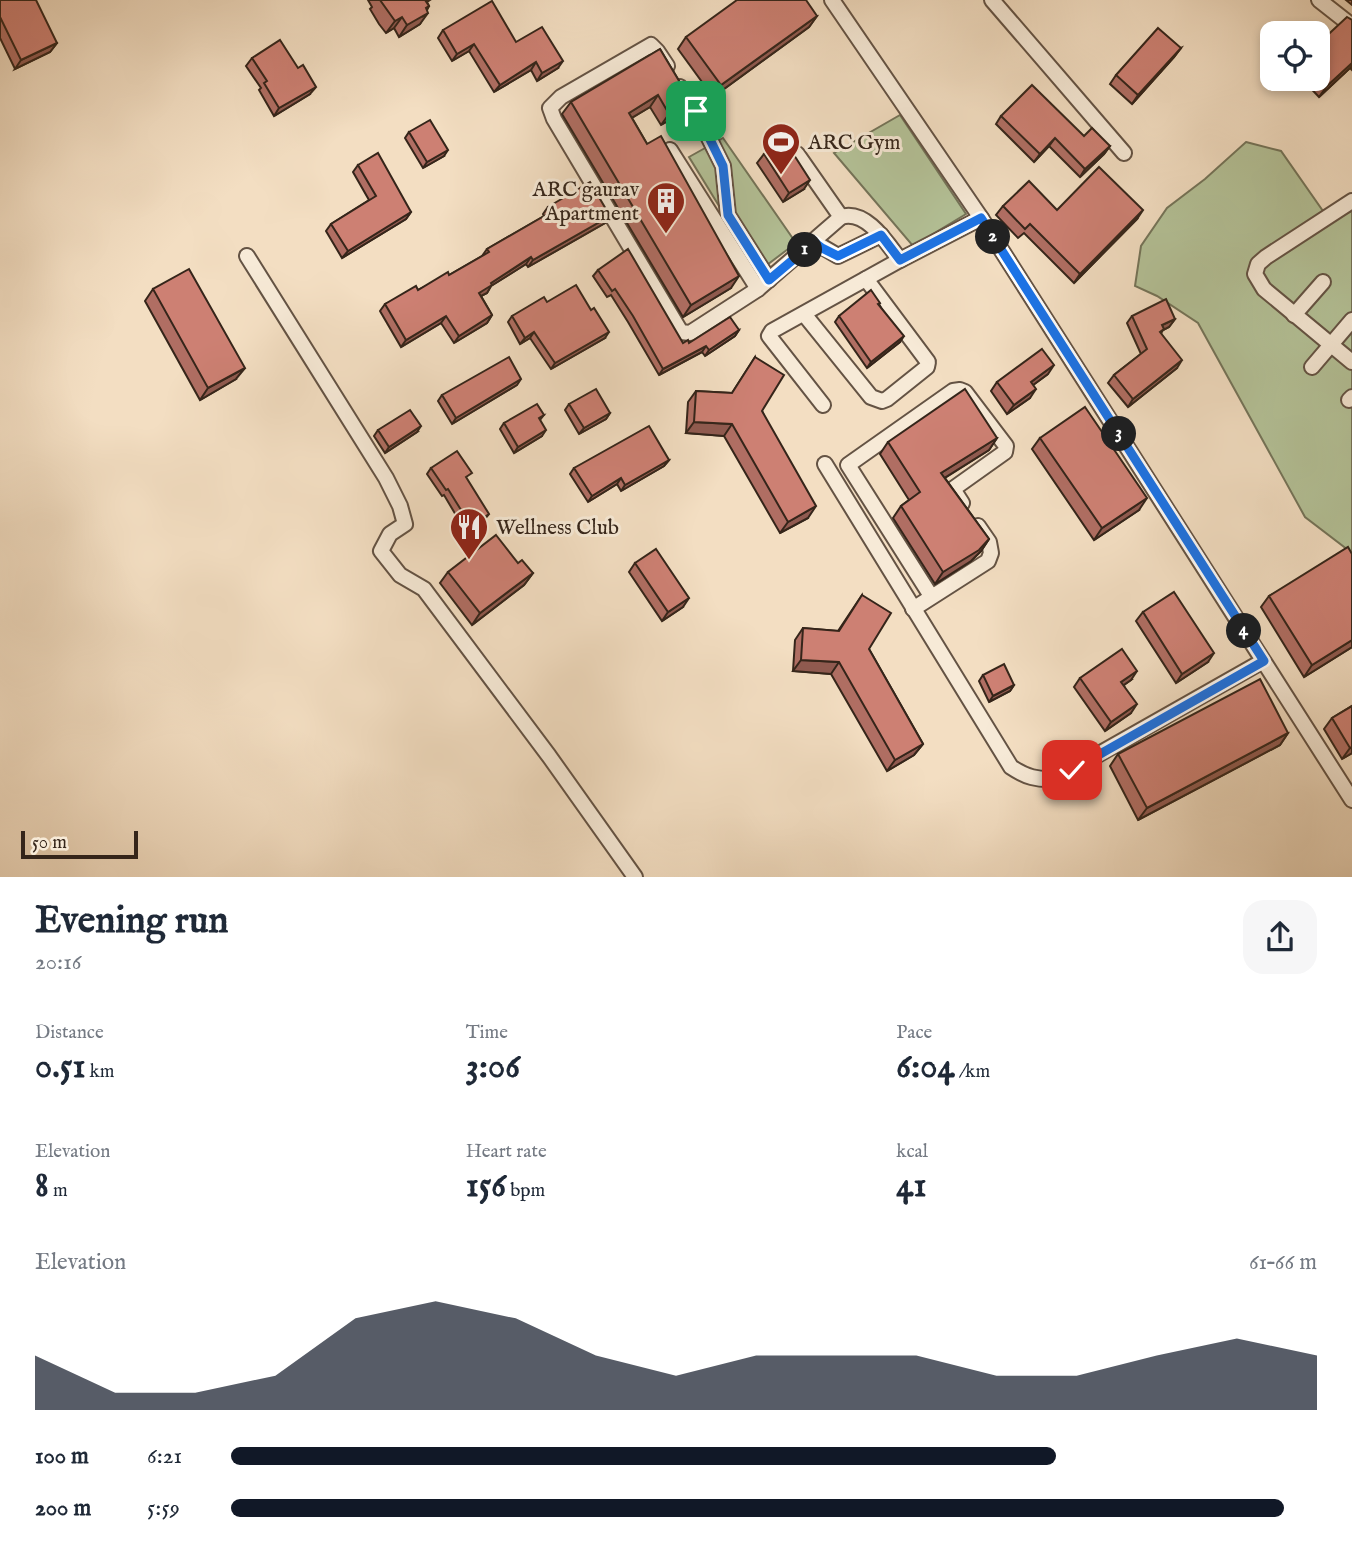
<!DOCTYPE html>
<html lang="en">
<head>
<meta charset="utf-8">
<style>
  :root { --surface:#fff; --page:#f6f6f7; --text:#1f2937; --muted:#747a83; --accent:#111827 }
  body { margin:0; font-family:"IM FELL English",serif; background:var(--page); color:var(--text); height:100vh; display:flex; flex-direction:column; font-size:26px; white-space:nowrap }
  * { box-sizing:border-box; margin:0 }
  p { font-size:23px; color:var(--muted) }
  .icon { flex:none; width:38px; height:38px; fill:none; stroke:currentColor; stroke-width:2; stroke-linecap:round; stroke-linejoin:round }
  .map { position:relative; height:877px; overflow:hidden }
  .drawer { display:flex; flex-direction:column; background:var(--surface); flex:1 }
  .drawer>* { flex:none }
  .fabs { position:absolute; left:1260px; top:21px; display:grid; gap:14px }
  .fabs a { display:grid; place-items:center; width:70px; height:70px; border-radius:14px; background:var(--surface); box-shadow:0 4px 10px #0003; font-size:35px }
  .scale { position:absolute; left:21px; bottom:18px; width:117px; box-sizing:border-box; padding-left:7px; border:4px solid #35251a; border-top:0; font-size:19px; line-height:24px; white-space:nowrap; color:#35251a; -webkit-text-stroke:5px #f7ead7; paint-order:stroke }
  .pin { position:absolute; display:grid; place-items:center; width:60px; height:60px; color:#fff; margin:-30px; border-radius:14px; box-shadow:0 4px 10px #0006 }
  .km { position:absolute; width:35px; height:35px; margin:-18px; border-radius:50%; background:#222; color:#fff; font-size:19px; line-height:35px; text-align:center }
  .round { display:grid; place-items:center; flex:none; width:74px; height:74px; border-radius:21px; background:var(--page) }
  .head { display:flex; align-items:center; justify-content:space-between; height:119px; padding:0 35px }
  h1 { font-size:38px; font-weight:800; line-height:52px }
  .metrics { display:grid; grid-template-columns:repeat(3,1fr); gap:10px; height:119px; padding:7px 35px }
  .metrics div { display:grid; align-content:center }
  .metrics b { font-size:35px; font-weight:800 }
  .metrics small { font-size:19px; font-weight:400 }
  .metrics p { font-size:19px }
  .chart { height:196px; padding:14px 35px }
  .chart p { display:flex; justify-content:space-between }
  .chart svg { width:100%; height:126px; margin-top:7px; fill:var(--accent); opacity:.7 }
  ul { padding:0 35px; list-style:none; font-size:23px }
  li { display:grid; grid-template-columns:112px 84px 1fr; align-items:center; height:52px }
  li i { height:18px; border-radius:9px; background:var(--accent) }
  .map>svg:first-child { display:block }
  .green { fill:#b4c298; stroke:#747459; stroke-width:2 }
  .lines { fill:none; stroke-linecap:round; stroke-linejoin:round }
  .minor-casing { stroke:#645344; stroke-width:18 }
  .minor { stroke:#f7ead7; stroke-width:14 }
  .wall { fill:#b06e63; stroke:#35251a; stroke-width:2 }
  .shaded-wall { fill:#905a50; stroke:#35251a; stroke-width:2 }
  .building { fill:#cd8073; stroke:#35251a; stroke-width:2 }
  .route-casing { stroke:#fff; stroke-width:14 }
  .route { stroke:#1a73e8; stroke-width:9 }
  .labels { text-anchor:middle; stroke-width:6; stroke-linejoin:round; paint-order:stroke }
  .poi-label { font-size:21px; fill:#35251a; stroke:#f7ead7; text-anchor:start }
</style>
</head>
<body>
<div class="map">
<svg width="1352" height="877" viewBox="0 0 1352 877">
  <rect width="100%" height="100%" fill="#f3dec2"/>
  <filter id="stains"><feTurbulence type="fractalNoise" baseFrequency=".00286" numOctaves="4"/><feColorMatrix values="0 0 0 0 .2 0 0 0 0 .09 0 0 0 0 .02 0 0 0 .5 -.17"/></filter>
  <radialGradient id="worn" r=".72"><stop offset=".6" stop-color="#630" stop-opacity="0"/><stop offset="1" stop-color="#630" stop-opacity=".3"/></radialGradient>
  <g class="green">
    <path d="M900 115 966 214 913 246 834 153Z"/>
    <path d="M723 138 796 243 759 271 689 157Z"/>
    <path d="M1246 142 1281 151 1330 221 1352 211V553L1305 517 1198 323 1157 296 1135 286 1141 246 1167 208 1205 179Z"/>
  </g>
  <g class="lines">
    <defs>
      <g id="minor">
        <path d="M832 0 981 218 1352 800"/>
        <path d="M992 0 1124 153"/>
        <path d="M1319 0 1352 26"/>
        <path d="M667 66 657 51 651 45 561 97 550 108 554 119 681 332 690 333 758 289"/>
        <path d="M680 87 696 112 723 166 728 215 769 280"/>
        <path d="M670 150 758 289 841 217C866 209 887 243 900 260L981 218"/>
        <path d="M797 154 841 217"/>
        <path d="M1352 201 1266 257 1258 264 1255 274 1264 289 1352 362"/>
        <path d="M814 242 838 256 881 235"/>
        <path d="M247 256 386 478 400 506 405 524 390 534 381 551 400 575 424 589 549 756 635 877"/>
        <path d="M804 314 871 397 882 401 887 399 927 367 928 362 866 279"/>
        <path d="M1294 315 1323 282"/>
        <path d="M1312 367 1352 320"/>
        <path d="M1349 400 1352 397"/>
        <path d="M823 405 769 336 772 331 900 260"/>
        <path d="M825 464 1011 767C1026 777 1037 780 1055 779L1263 661"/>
        <path d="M931 596 848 465 953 391 960 390 965 392 1006 446 1005 452 953 489 962 503"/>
        <path d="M913 609 988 561 991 553 989 542 978 526"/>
      </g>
    </defs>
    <use href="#minor" class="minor-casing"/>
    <use href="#minor" class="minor"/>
  </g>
  <g class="wall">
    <path d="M0 0 57 43 50 52 15 69 0 38Z"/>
    <path d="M368 0H430L427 2 429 6 420 24 399 37 394 28 386 33 379 24 370 9 372 7Z"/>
    <path d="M1346 0H1352V5Z"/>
    <path d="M817 16 809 27 713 97 678 49 686 37Z"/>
    <path d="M1352 20V70L1350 68 1319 97 1302 79H1318V44Z"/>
    <path d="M443 30 516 42 558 68 537 81 531 70 494 92 469 51 452 61 438 38Z"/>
    <path d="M1181 48 1174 57 1132 104 1110 84 1116 75Z"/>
    <path d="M660 49 691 101 683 112 661 125 650 107 632 118 731 288 683 317 562 114 571 102Z"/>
    <path d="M252 58 298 68 310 94 274 116 259 90 261 88 246 66Z"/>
    <path d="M1001 116 1084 136 1110 146 1104 154 1080 177 1049 146 1034 162 996 124Z"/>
    <path d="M409 132 444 156 423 168 405 138Z"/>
    <path d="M764 154 804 189 783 202 757 163Z"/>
    <path d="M358 165 411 212 406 219 342 258 326 231 331 224 369 200 353 172Z"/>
    <path d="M1003 206 1057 210 1137 219 1074 283 1024 233 1018 238 996 215Z"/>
    <path d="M548 207 605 223 528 267 526 264 491 286 487 293 481 296 492 315 487 323 454 343 441 323 401 347 380 311 385 304 418 290 449 275 482 256 487 249 544 216 543 214Z"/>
    <path d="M598 270 683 343H689L739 330 735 336 705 356 702 352 659 375 628 322 611 295 607 297 593 276Z"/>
    <path d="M153 289 236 379 200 400 145 301Z"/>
    <path d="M547 302 605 338 551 369 530 338 520 344 508 322 512 316Z"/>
    <path d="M880 303 879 304 900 342 867 368 835 322 839 316Z"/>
    <path d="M1132 316 1175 319 1169 327 1163 330 1161 333 1177 368 1128 407 1108 383 1114 375 1141 354 1127 323Z"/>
    <path d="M755 357 762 411 808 518 780 533 724 436 686 433 688 402 696 391 732 393Z"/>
    <path d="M1048 374 1033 385 1030 398 1007 414 991 391 997 382Z"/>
    <path d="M517 385 452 424 438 401 442 395Z"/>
    <path d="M569 404 610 413 606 419 579 434 565 410Z"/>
    <path d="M544 415 540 420 542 436 514 453 500 429 504 423Z"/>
    <path d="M378 430 417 432 385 453 374 436Z"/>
    <path d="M997 438 989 450 945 478 989 539 981 551 971 561 935 584 893 518 901 506 909 500 880 454 888 442Z"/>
    <path d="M1040 438 1139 510 1094 540 1032 449Z"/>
    <path d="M669 460 664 466 621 491 617 484 588 502 570 474 574 468Z"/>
    <path d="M431 468 467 480 484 520 466 532 444 495 442 496 427 474Z"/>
    <path d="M1352 554V647L1304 677 1261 607 1269 596Z"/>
    <path d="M518 563 533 573 524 585 472 625 440 583 448 572Z"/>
    <path d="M635 563 683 607 662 621 629 572Z"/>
    <path d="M862 595 869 649 923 744 914 755 887 771 831 674 793 671 795 640 803 628 838 631Z"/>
    <path d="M1143 612 1208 662 1176 683 1136 621Z"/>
    <path d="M983 675 1014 685 1010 691 989 702 979 681Z"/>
    <path d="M1080 678 1131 680 1124 685 1131 713 1105 731 1074 687Z"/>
    <path d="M1352 706V753L1342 759 1324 729 1332 718Z"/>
    <path d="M1288 733 1280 745 1138 820 1110 766 1118 754Z"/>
  </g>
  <g class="shaded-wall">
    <path d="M429 6 422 17 428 13 420 24 399 37 407 25Z"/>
    <path d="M817 16 809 27 713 97 721 85Z"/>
    <path d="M402 17 394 28 386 33 395 21Z"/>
    <path d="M57 43 50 52 15 69 21 60Z"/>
    <path d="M474 44 469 51 452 61 457 54Z"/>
    <path d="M1181 48 1174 57 1132 104 1138 95Z"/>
    <path d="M563 61 558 68 537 81 542 73Z"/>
    <path d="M536 62 531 70 494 92 500 85Z"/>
    <path d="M1352 63V66L1350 68 1319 97 1327 86Z"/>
    <path d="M316 87 310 94 274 116 279 108Z"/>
    <path d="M658 95 650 107 621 124 629 113Z"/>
    <path d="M691 101 683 112 661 125 669 114Z"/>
    <path d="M1055 138 1049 146 1034 162 1040 154Z"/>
    <path d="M1110 146 1104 154 1080 177 1085 169Z"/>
    <path d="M448 150 444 156 423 168 427 162Z"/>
    <path d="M810 180 804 189 783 202 789 193Z"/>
    <path d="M1143 210 1137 219 1074 283 1080 274Z"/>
    <path d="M411 212 406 219 342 258 348 251Z"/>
    <path d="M610 216 605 223 528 267 533 260Z"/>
    <path d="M531 257 526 264 491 286 487 293 473 300 479 293 491 283Z"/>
    <path d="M739 276 731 288 683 317 691 305Z"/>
    <path d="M492 315 487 323 454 343 459 336Z"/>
    <path d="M446 316 441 323 401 347 406 340Z"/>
    <path d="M1175 319 1169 327 1163 330 1158 337 1162 325Z"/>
    <path d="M739 330 735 336 705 356 709 350Z"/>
    <path d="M534 332 530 338 520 344 525 338Z"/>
    <path d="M609 332 605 338 551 369 555 363Z"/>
    <path d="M904 336 900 342 867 368 871 362Z"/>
    <path d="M706 346 702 352 659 375 663 369Z"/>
    <path d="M1182 360 1177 368 1128 407 1133 399Z"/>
    <path d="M1054 365 1048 374 1025 391 1031 382Z"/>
    <path d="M245 368 236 379 200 400 208 388Z"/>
    <path d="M521 379 517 385 452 424 456 418Z"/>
    <path d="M1036 389 1030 398 1007 414 1014 405Z"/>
    <path d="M610 413 606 419 579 434 584 428Z"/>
    <path d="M694 422 732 424 724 436 686 433Z"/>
    <path d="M421 426 417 432 385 453 389 447Z"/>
    <path d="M546 430 542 436 514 453 518 447Z"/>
    <path d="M997 438 989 450 933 485 941 473Z"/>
    <path d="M669 460 664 466 621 491 625 485Z"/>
    <path d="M621 478 617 484 588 502 592 496Z"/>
    <path d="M1147 498 1139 510 1094 540 1102 528Z"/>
    <path d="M816 506 808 518 780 533 788 522Z"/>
    <path d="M489 514 484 520 466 532 471 526Z"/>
    <path d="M989 539 981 551 971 561 935 584 943 572Z"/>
    <path d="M533 573 524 585 472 625 480 613Z"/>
    <path d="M689 598 683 607 662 621 668 612Z"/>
    <path d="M1352 640V647L1304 677 1312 665Z"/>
    <path d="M1214 653 1208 662 1176 683 1182 674Z"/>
    <path d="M801 660 839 662 831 674 793 671Z"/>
    <path d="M1137 671 1131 680 1115 691 1121 682Z"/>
    <path d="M1014 685 1010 691 989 702 993 696Z"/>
    <path d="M1137 704 1131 713 1105 731 1111 722Z"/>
    <path d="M1288 733 1280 745 1138 820 1147 808Z"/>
    <path d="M923 744 914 755 887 771 895 760Z"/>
    <path d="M1352 747V753L1342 759 1350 748Z"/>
  </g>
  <g class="building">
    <path d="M0 0H36L57 43 21 60 0 17Z"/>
    <path d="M380 0H425L429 6 426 8 428 13 407 25 402 17 395 21Z"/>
    <path d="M737 0H806L817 16 721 85 686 37Z"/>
    <path d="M492 1 516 42 542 27 563 61 542 73 536 62 500 85 474 44 457 54 443 30Z"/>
    <path d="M1347 17 1352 20V63L1327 86 1318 77V44Z"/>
    <path d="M1158 28 1181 48 1138 95 1116 75Z"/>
    <path d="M280 40 298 68 303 65 316 87 279 108 264 83 267 81 252 58Z"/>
    <path d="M660 49 691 101 669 114 658 95 629 113 647 144 661 136 739 276 691 305 571 102Z"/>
    <path d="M1032 85 1084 136 1092 128 1110 146 1085 169 1055 138 1040 154 1001 116Z"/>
    <path d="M430 120 448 150 427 162 409 132Z"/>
    <path d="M785 141 810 180 789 193 764 154Z"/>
    <path d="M378 153 411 212 348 251 331 224 376 196 358 165Z"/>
    <path d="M1099 167 1143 210 1080 274 1030 224 1025 229 1003 206 1029 181 1057 210Z"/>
    <path d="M590 182 610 216 533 260 531 257 491 283 492 285 479 293 492 315 459 336 446 316 406 340 385 304 416 286 418 290 448 272 449 275 489 252 487 249 551 212 548 207Z"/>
    <path d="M628 249 683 343 688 340 689 343 730 317 739 330 709 350 706 346 663 369 633 316 615 289 612 291 598 270Z"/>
    <path d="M189 269 245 368 208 388 153 289Z"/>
    <path d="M576 285 591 310 594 308 609 332 555 363 534 332 525 338 512 316 544 297 547 302Z"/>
    <path d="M871 290 880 303 878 304 904 336 871 362 839 316Z"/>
    <path d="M1166 299 1175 319 1162 325 1164 329 1160 332 1182 360 1133 399 1114 375 1147 349 1132 316Z"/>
    <path d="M1042 349 1054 365 1031 382 1036 389 1014 405 997 382Z"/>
    <path d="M509 357 521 379 456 418 442 395Z"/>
    <path d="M755 357 784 375 762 411 816 506 788 522 732 424 694 422 696 391 732 393Z"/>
    <path d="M596 389 610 413 584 428 569 404Z"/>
    <path d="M965 389 997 438 941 473 989 539 979 550 943 572 901 506 920 492 888 442Z"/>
    <path d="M537 404 544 415 539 418 546 430 518 447 504 423Z"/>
    <path d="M1085 407 1147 498 1102 528 1040 438Z"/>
    <path d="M410 410 421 426 389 447 378 430Z"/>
    <path d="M649 426 669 460 625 485 621 478 592 496 574 468Z"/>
    <path d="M457 451 472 473 466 477 489 514 471 526 448 489 446 490 431 468Z"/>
    <path d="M496 535 518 563 522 560 533 573 480 613 448 572Z"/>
    <path d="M1348 547 1352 554V640L1312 665 1269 596Z"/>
    <path d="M656 549 689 598 668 612 635 563Z"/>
    <path d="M1174 592 1214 653 1182 674 1143 612Z"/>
    <path d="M862 595 891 613 869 649 923 744 895 760 839 662 801 660 803 628 839 631Z"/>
    <path d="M1122 649 1137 671 1121 682 1137 704 1111 722 1080 678Z"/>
    <path d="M1004 664 1014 685 993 696 983 675Z"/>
    <path d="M1260 679 1288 733 1147 808 1118 754Z"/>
    <path d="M1352 706V747L1350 748 1332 718Z"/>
  </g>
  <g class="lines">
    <defs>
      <path id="route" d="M696 111 723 166 728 215 769 280 814 242 822 248 838 256 881 235 900 260 981 218 1264 661 1072 770"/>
    </defs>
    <use href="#route" class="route-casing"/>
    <use href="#route" class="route"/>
  </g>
  <defs>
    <symbol id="stadium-pin" viewBox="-11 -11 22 30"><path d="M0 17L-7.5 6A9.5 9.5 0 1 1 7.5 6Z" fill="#8f2418" stroke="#f7ead7"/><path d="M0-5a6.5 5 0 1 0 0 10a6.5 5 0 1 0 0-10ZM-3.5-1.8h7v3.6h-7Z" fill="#fff"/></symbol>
    <symbol id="building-pin" viewBox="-11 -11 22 30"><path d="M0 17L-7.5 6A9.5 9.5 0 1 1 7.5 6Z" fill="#8f2418" stroke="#f7ead7"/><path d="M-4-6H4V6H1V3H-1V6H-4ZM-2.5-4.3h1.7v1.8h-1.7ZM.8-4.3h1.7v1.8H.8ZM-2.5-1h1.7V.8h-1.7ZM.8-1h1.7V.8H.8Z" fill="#fff"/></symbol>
    <symbol id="restaurant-pin" viewBox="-11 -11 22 30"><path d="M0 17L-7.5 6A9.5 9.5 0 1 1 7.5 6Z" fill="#8f2418" stroke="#f7ead7"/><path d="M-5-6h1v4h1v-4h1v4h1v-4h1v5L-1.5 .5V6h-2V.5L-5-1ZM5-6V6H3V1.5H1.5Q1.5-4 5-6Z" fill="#fff"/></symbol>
  </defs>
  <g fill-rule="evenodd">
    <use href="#stadium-pin" x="759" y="120" width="44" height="60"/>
    <use href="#building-pin" x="644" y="179" width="44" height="60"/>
    <use href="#restaurant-pin" x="447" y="505" width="44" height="60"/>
  </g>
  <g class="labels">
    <g class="poi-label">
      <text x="808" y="149">ARC Gym</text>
      <text x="639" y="196" text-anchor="end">ARC gaurav<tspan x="639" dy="24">Apartment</tspan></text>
      <text x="496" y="534">Wellness Club</text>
    </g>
  </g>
  <rect width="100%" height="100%" filter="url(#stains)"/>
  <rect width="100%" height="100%" fill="url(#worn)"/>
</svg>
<div class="fabs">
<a><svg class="icon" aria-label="locate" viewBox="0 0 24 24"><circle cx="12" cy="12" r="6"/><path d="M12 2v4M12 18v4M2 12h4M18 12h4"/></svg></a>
</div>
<div class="scale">50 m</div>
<div class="pin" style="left:696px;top:111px;background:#1e9e55"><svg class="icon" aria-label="arrive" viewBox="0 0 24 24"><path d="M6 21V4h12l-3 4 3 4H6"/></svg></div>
<div class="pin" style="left:1072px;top:770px;background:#d93025"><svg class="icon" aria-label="check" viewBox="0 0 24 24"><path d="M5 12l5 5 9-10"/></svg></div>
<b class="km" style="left:805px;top:250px">1</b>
<b class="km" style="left:993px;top:237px">2</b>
<b class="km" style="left:1119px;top:434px">3</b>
<b class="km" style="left:1244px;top:631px">4</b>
</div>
<section class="drawer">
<div class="head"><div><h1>Evening run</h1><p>20:16</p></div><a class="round"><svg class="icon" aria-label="share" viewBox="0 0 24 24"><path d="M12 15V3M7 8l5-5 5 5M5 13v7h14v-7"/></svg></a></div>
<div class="metrics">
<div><p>Distance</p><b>0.51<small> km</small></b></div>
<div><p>Time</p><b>3:06</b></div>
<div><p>Pace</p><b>6:04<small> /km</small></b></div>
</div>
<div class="metrics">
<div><p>Elevation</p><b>8<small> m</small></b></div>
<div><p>Heart rate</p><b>156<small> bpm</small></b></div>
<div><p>kcal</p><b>41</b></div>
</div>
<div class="chart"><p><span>Elevation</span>61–66 m</p>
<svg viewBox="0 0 160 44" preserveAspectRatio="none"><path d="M0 44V25L10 38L20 38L30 32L40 12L50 6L60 12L70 25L80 32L90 25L100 25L110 25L120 32L130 32L140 25L150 19L160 25V44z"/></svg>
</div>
<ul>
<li><b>100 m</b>6:21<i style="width:76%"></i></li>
<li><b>200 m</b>5:59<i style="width:97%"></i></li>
</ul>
</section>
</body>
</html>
